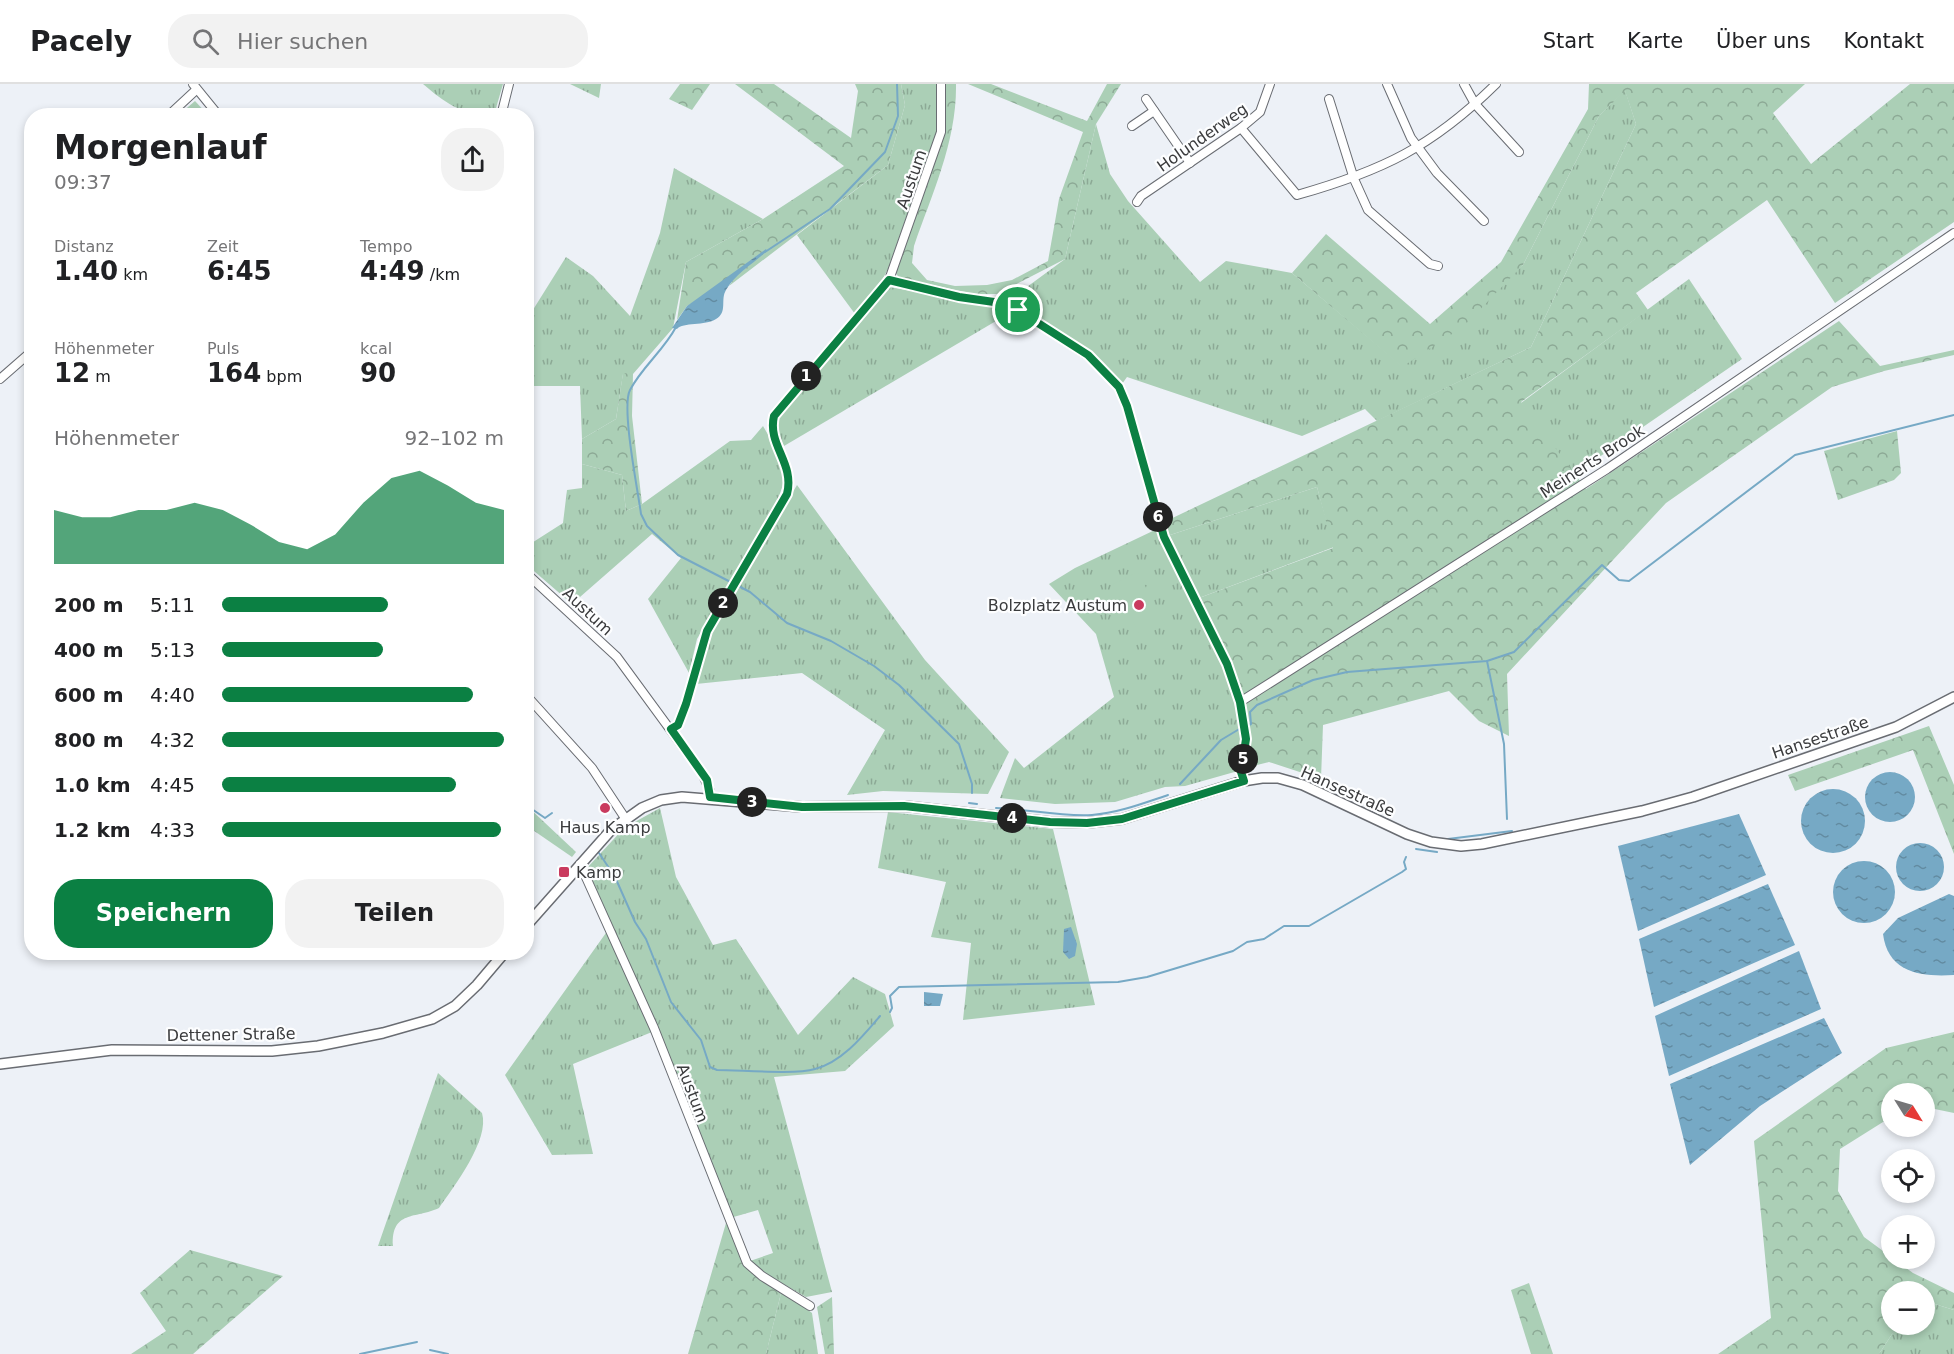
<!DOCTYPE html>
<html lang="de">
<head>
<meta charset="utf-8">
<style>
  :root { --surface:#fff; --page:#f2f2f2; --text:#202124; --muted:#757577; --line:#e0e0e0; --accent:#0b8043 }
  body { margin:0; font-family:"DejaVu Sans",sans-serif; background:var(--page); color:var(--text); height:100vh; display:flex; flex-direction:column; font-size:22px; white-space:nowrap }
  * { box-sizing:border-box; margin:0 }
  p { font-size:20px; color:var(--muted) }
  .icon { flex:none; width:33px; height:33px; fill:none; stroke:currentColor; stroke-width:2; stroke-linecap:round; stroke-linejoin:round }
  .map { position:relative; flex:1; overflow:hidden }
  .panel { position:absolute; left:24px; top:24px; width:510px; height:852px; display:flex; flex-direction:column; background:var(--surface); border-radius:24px; box-shadow:0 3px 9px #0003 }
  .panel>* { flex:none }
  .needle { width:39px; rotate:127deg }
  .tools { position:absolute; left:1881px; top:999px; display:grid; gap:12px }
  .tools a { display:grid; place-items:center; width:54px; height:54px; border-radius:50%; background:var(--surface); box-shadow:0 3px 9px #0003; font-size:30px }
  .pin { position:absolute; display:grid; place-items:center; width:51px; height:51px; color:#fff; margin:-26px; border:3px solid #fff; border-radius:50%; box-shadow:0 2px 6px #0007 }
  .km { position:absolute; width:30px; height:30px; margin:-15px; border-radius:50%; background:#222; color:#fff; font-size:16px; line-height:30px; text-align:center }
  .round { display:grid; place-items:center; flex:none; width:63px; height:63px; border-radius:24px; background:var(--page) }
  .overview { display:flex; align-items:center; justify-content:space-between; height:102px; padding:0 30px }
  h1 { font-size:33px; font-weight:700; line-height:45px }
  .stats { display:grid; grid-template-columns:repeat(3,1fr); gap:9px; height:102px; padding:6px 30px }
  .stats div { display:grid; align-content:center }
  .stats b { font-size:26px; font-weight:700 }
  .stats small { font-size:16px; font-weight:400 }
  .stats p { font-size:16px }
  .chart { height:168px; padding:12px 30px }
  .chart p { display:flex; justify-content:space-between }
  .chart svg { width:100%; height:108px; margin-top:6px; fill:var(--accent); opacity:.7 }
  .primary-button { display:flex; gap:12px; margin-top:auto; padding:12px 30px }
  .primary-button a { flex:1; height:69px; border-radius:24px; background:var(--accent); color:#fff; font-size:24px; font-weight:700; line-height:69px; text-align:center }
  .primary-button a+a { background:var(--page); color:var(--text) }
  ul { padding:0 30px; list-style:none; font-size:20px }
  li { display:grid; grid-template-columns:96px 72px 1fr; align-items:center; height:45px }
  li i { height:15px; border-radius:8px; background:var(--accent) }
  header { display:flex; align-items:center; gap:36px; box-sizing:border-box; height:84px; padding:0 30px; background:var(--surface); border-bottom:2px solid var(--line) }
  header strong { font-size:28px }
  nav { display:flex; gap:33px; margin-inline-start:auto; font-size:21px }
  .search { width:420px; height:54px; background:var(--page); display:flex; align-items:center; gap:15px; box-sizing:border-box; padding:0 21px; border-radius:24px; color:var(--muted); font-size:22px }
  .map>svg:first-child { display:block }
  .grass { fill:url(#grass-tufts) }
  .forest { fill:url(#forest-crowns) }
  .pitch { fill:#abcfb6 }
  .water { fill:url(#water-ripples) }
  .lines { fill:none; stroke-linecap:round; stroke-linejoin:round }
  .stream { stroke:#76a9c5; stroke-width:2 }
  .minor-casing { stroke:#696c72; stroke-width:10 }
  .tertiary-casing { stroke:#696c72; stroke-width:12 }
  .minor { stroke:#fff; stroke-width:8 }
  .tertiary { stroke:#fff; stroke-width:9 }
  .route-casing { stroke:#fff; stroke-width:12 }
  .route { stroke:#0b8043; stroke-width:8 }
  .poi-dot { fill:#c93a5e; stroke:#fdfeff; stroke-width:2 }
  .labels { text-anchor:middle; stroke-width:4.5; stroke-linejoin:round; paint-order:stroke }
  .street-label { font-size:16px; fill:#3a3b3d; stroke:#fdfeff }
  .poi-label { font-size:16px; fill:#3a3b3d; stroke:#fdfeff; text-anchor:end }
</style>
</head>
<body>
<header>
<strong>Pacely</strong>
<div class="search"><svg class="icon" aria-label="search" viewBox="0 0 24 24"><circle cx="10" cy="10" r="6"/><path d="M15 15l6 6"/></svg>Hier suchen</div>
<nav><a>Start</a><a>Karte</a><a>Über uns</a><a>Kontakt</a></nav>
</header>
<div class="map">
<svg width="1954" height="1270" viewBox="0 0 1954 1270">
  <defs>
    <pattern id="grass-tufts" width="24" height="20" patternUnits="userSpaceOnUse" patternTransform="scale(1.5)"><rect width="24" height="20" fill="#abcfb6"/><path d="M3 7l-1-3M5 7V3M7 7l1-3M15 17l-1-3M17 17v-4M19 17l1-3" fill="none" stroke="#8ca995"/></pattern>
    <pattern id="forest-crowns" width="20" height="18" patternUnits="userSpaceOnUse" patternTransform="scale(1.5)"><rect width="20" height="18" fill="#abcfb6"/><path d="M2 6a3 3 0 1 1 6 0M12 15a3 3 0 1 1 6 0" fill="none" stroke="#8ca995"/></pattern>
    <pattern id="water-ripples" width="26" height="14" patternUnits="userSpaceOnUse" patternTransform="scale(1.5)"><rect width="26" height="14" fill="#76a9c5"/><path d="M2 4q2-2 4 0t4 0M15 11q2-2 4 0t4 0" fill="none" stroke="#628ba1"/></pattern>
  </defs>
  <rect width="100%" height="100%" fill="#edf1f7"/>
  <g class="grass">
    <path d="M423 0H503L494 31C463 32 445 19 423 0Z"/>
    <path d="M570 0H601L599 14Z"/>
    <path d="M901 0H936V49L888 185 881 198 855 230 797 151 888 81 905 21Z"/>
    <path d="M1625 6 1636 40 1531 263 1377 337 1365 325 1302 352 1127 293 1122 300C1089 261 1051 243 1009 216L1065 175 1096 40 1110 90 1128 117 1200 198 1226 177 1292 189 1402 282 1523 181 1599 32Z"/>
    <path d="M195 17 208 31H179L181 29Z"/>
    <path d="M674 84 763 135 686 178 673 244 633 290H623L616 335 582 355 580 302H527L526 237 566 173 593 192 630 232 660 149Z"/>
    <path d="M1689 195 1742 275 1573 391 1521 319Z"/>
    <path d="M889 203 999 222 1013 227 784 362 774 343 776 333Z"/>
    <path d="M763 342 777 366 785 395 778 415 697 555 689 589 648 515 681 474 652 450 572 520 527 481V462L563 439 567 406 582 404V380L622 391 626 427 642 420 730 357 751 356Z"/>
    <path d="M797 401 925 576 1009 668 988 710 883 707 847 711 885 646 802 589 696 600 705 558Z"/>
    <path d="M1317 403 1334 463 1199 514 1167 452Z"/>
    <path d="M1157 445 1225 580 1243 656 1238 687 1185 702 1165 703 1115 718 1055 720 1000 714 1015 674 1024 684 1114 613 1096 550 1049 500 1075 484Z"/>
    <path d="M660 724 676 793 713 861 736 855 798 951 853 893 885 910 894 942 845 987 774 993 832 1208 806 1213 757 1185 750 1177 773 1169 758 1126 730 1134 657 944 587 784 624 744Z"/>
    <path d="M888 728 1053 745 1095 921 963 936 971 859 931 853 946 798 878 784Z"/>
    <path d="M608 846 652 948 573 980 593 1070 552 1071 505 991Z"/>
    <path d="M438 989 482 1029C490 1056 454 1102 439 1124 416 1135 391 1126 393 1162H378Z"/>
    <path d="M782 1205 812 1229 818 1270H766Z"/>
    <path d="M1925 1217 1954 1226V1270H1879L1898 1241 1924 1240Z"/>
  </g>
  <g class="forest">
    <path d="M680 0H710L692 26 669 15Z"/>
    <path d="M735 0H774L851 54 858 7 855 0H901L905 21 888 81 729 202 733 196 687 222 677 236 686 178 763 135 844 82Z"/>
    <path d="M945 0H956C957 57 932 110 914 162L912 179 927 196 955 202 987 201 1012 196 1048 177 1059 115 1083 48 968 0H991L1087 37 1107 0H1121L1096 40 1065 175 997 210H975L899 194 896 189 945 50Z"/>
    <path d="M1589 0H1805L1773 29 1811 80 1910 0H1954V138L1835 219 1767 116 1636 209 1648 226 1521 318 1586 405 1839 237 1880 282 1954 266V271L1884 287 1832 303 1666 419 1507 590 1509 652 1479 637 1449 607 1323 641 1321 695 1269 678 1245 684 1248 655 1230 579 1199 514 1333 464 1317 403 1167 452 1162 439 1531 263 1636 40 1625 7 1599 32 1523 181 1465 241 1402 283 1292 189 1326 150 1430 240 1501 178 1588 25Z"/>
    <path d="M623 289 633 290 632 332 642 420 626 427 622 391 582 380V355L616 335Z"/>
    <path d="M1897 347 1901 389 1894 396 1838 416 1824 367Z"/>
    <path d="M1929 642 1954 701V770L1913 666 1795 707 1788 691Z"/>
    <path d="M527 722 576 768 572 773 527 742Z"/>
    <path d="M1954 948V1029L1925 1023 1924 1010H1892L1891 1033 1840 1065 1838 1107 1864 1153 1913 1189 1954 1209V1226L1925 1217 1924 1208H1892V1240L1898 1241 1879 1270H1718L1771 1234 1754 1057 1886 964Z"/>
    <path d="M726 1139 745 1180 782 1205 766 1270H688Z"/>
    <path d="M190 1166 283 1192 193 1270H131L166 1247 140 1209Z"/>
    <path d="M1529 1199 1553 1270H1531L1511 1206Z"/>
    <path d="M832 1213 834 1270H825L817 1223Z"/>
  </g>
  <path class="pitch" d="M1138 488 1165 541 1141 553 1113 500Z"/>
  <g class="water">
    <path d="M766 165 767 167C754 179 735 190 726 206 720 216 728 228 716 235 705 242 683 238 677 245L672 244 687 222Z"/>
    <circle cx="1890" cy="713" r="25"/>
    <circle cx="1833" cy="737" r="32"/>
    <path d="M1739 730 1766 791 1638 847 1618 762Z"/>
    <circle cx="1920" cy="783" r="24"/>
    <circle cx="1864" cy="808" r="31"/>
    <path d="M1768 800 1795 861 1654 923 1639 855Z"/>
    <path d="M1949 810 1954 812V891C1921 893 1888 889 1883 850L1898 834Z"/>
    <path d="M1071 843 1077 860 1075 872 1069 875 1063 868 1064 845Z"/>
    <path d="M1799 867 1821 925 1669 992 1655 932Z"/>
    <path d="M924 908 943 910 940 922H924Z"/>
    <path d="M1824 934 1842 969 1760 1022 1690 1081 1670 1000Z"/>
  </g>
  <g class="lines">
    <g class="stream">
      <path d="M765 168 830 125 885 68 898 32 897 0"/>
      <path d="M676 243C664 266 642 283 630 306 621 323 638 407 641 430L647 442 678 471 750 508 787 539 831 557 874 582 899 601 959 660 972 700V709"/>
      <path d="M1487 577 1504 660 1507 735"/>
      <path d="M1247 642 1251 640 1250 628 1257 621 1313 596 1347 588 1487 577 1514 568 1602 481 1619 496 1629 497 1795 371 1954 331"/>
      <path d="M1180 700 1221 656 1241 644"/>
      <path d="M969 719 977 720"/>
      <path d="M526 721 545 734 552 729"/>
      <path d="M996 724C1028 725 1060 733 1092 731 1118 729 1144 719 1168 711"/>
      <path d="M1448 755 1512 747"/>
      <path d="M1416 765 1437 768"/>
      <path d="M599 769 615 793 635 838 646 855 671 918 701 956 710 983 717 986C741 986 795 991 815 985 842 978 863 952 880 932"/>
      <path d="M890 928 892 924 890 912 899 903 1118 898 1147 893 1233 867 1247 858 1264 855 1284 842H1309L1402 788 1406 785 1404 778 1406 773"/>
      <path d="M430 1266 448 1270"/>
      <path d="M360 1270 417 1258"/>
    </g>
    <defs>
      <g id="minor">
        <path d="M193 0 219 32"/>
        <path d="M1387 0 1411 54 1437 89 1484 137"/>
        <path d="M1464 0 1475 20 1519 68"/>
        <path d="M1146 15 1190 79"/>
        <path d="M1329 15 1354 95 1368 126 1430 180 1438 182"/>
        <path d="M168 32 196 6"/>
        <path d="M501 32 509 0"/>
        <path d="M1132 42 1154 27"/>
        <path d="M1241 44 1297 111C1382 87 1432 63 1496 0"/>
        <path d="M1137 118 1141 112 1241 44 1260 28 1270 0"/>
        <path d="M889 196 959 213 1008 220 1087 271 1119 303 1127 322 1164 453 1227 580 1240 618 1246 655 1241 688 1243 697"/>
        <path d="M0 295 32 267"/>
        <path d="M526 489 617 573 702 689 710 707V713"/>
        <path d="M526 611 592 684 625 734"/>
        <path d="M1240 618 1607 385 1954 149"/>
        <path d="M671 645 678 641 686 620 707 547 787 410C795 379 767 360 774 332L889 196 941 48V0"/>
        <path d="M580 780 654 944 747 1179 762 1192 810 1222"/>
      </g>
      <g id="tertiary">
        <path d="M526 842 611 746 642 724 661 716 682 713 802 723 904 722 1050 738 1087 739 1122 735 1243 697 1262 694H1278L1303 701 1407 750 1431 758 1461 762 1482 760 1642 727 1693 713 1896 643 1954 613"/>
        <path d="M0 980 112 966 272 967 318 962 383 949 432 935 455 922 477 901 505 868"/>
      </g>
    </defs>
    <use href="#minor" class="minor-casing"/>
    <use href="#tertiary" class="tertiary-casing"/>
    <use href="#minor" class="minor"/>
    <use href="#tertiary" class="tertiary"/>
  </g>
  <g class="lines">
    <defs>
      <path id="route" d="M889 196 959 213 1008 220 1088 271 1119 303 1127 322 1164 453 1227 580 1240 618 1246 655 1241 688 1244 697 1122 735 1087 739 1050 738 904 722 802 723 710 713 707 696 671 645 678 641 686 620 707 547 787 410C795 379 767 361 774 332Z"/>
    </defs>
    <use href="#route" class="route-casing"/>
    <use href="#route" class="route"/>
  </g>
  <g class="poi-dot">
    <circle cx="1139" cy="521" r="6"/>
    <circle cx="605" cy="724" r="6"/>
    <rect x="558" y="782" width="12" height="12" rx="3"/>
  </g>
  <g class="labels">
    <g class="street-label">
      <text transform="translate(1202 53) rotate(-35)" y="6">Holunderweg</text>
      <text transform="translate(911 95) rotate(-71)" y="6">Austum</text>
      <text transform="translate(1592 377) rotate(-33)" y="6">Meinerts Brook</text>
      <text transform="translate(588 527) rotate(43)" y="6">Austum</text>
      <text transform="translate(1820 653) rotate(-19)" y="6">Hansestraße</text>
      <text transform="translate(1348 707) rotate(24)" y="6">Hansestraße</text>
      <text transform="translate(231 950) rotate(-1)" y="6">Dettener Straße</text>
      <text transform="translate(693 1009) rotate(69)" y="6">Austum</text>
    </g>
    <g class="poi-label">
      <text x="1127" y="527">Bolzplatz Austum</text>
      <text x="605" y="749" text-anchor="middle">Haus Kamp</text>
      <text x="576" y="794" text-anchor="start">Kamp</text>
    </g>
  </g>
</svg>
<div class="tools">
<a><svg class="needle" viewBox="-14 -14 28 28"><path d="M0-13l5 13h-10z" fill="#e53935"/><path d="M0 13l5-13h-10z" fill="#757577"/></svg></a>
<a><svg class="icon" aria-label="locate" viewBox="0 0 24 24"><circle cx="12" cy="12" r="6"/><path d="M12 2v4M12 18v4M2 12h4M18 12h4"/></svg></a>
<a>+</a>
<a>−</a>
</div>
<div class="pin" style="left:1018px;top:226px;background:#1e9e55"><svg class="icon" aria-label="arrive" viewBox="0 0 24 24"><path d="M6 21V4h12l-3 4 3 4H6"/></svg></div>
<b class="km" style="left:806px;top:292px">1</b>
<b class="km" style="left:723px;top:519px">2</b>
<b class="km" style="left:752px;top:718px">3</b>
<b class="km" style="left:1012px;top:734px">4</b>
<b class="km" style="left:1243px;top:675px">5</b>
<b class="km" style="left:1158px;top:433px">6</b>
<section class="panel">
<div class="overview"><div><h1>Morgenlauf</h1><p>09:37</p></div><a class="round"><svg class="icon" aria-label="share" viewBox="0 0 24 24"><path d="M12 15V3M7 8l5-5 5 5M5 13v7h14v-7"/></svg></a></div>
<div class="stats">
<div><p>Distanz</p><b>1.40<small> km</small></b></div>
<div><p>Zeit</p><b>6:45</b></div>
<div><p>Tempo</p><b>4:49<small> /km</small></b></div>
</div>
<div class="stats">
<div><p>Höhenmeter</p><b>12<small> m</small></b></div>
<div><p>Puls</p><b>164<small> bpm</small></b></div>
<div><p>kcal</p><b>90</b></div>
</div>
<div class="chart"><p><span>Höhenmeter</span>92–102 m</p>
<svg viewBox="0 0 160 44" preserveAspectRatio="none"><path d="M0 44V22L10 25L20 25L30 22L40 22L50 19L60 22L70 28L80 35L90 38L100 32L110 19L120 9L130 6L140 12L150 19L160 22V44z"/></svg>
</div>
<ul>
<li><b>200 m</b>5:11<i style="width:59%"></i></li>
<li><b>400 m</b>5:13<i style="width:57%"></i></li>
<li><b>600 m</b>4:40<i style="width:89%"></i></li>
<li><b>800 m</b>4:32<i style="width:100%"></i></li>
<li><b>1.0 km</b>4:45<i style="width:83%"></i></li>
<li><b>1.2 km</b>4:33<i style="width:99%"></i></li>
</ul>
<div class="primary-button"><a>Speichern</a><a>Teilen</a></div>
</section>
</div>
</body>
</html>
